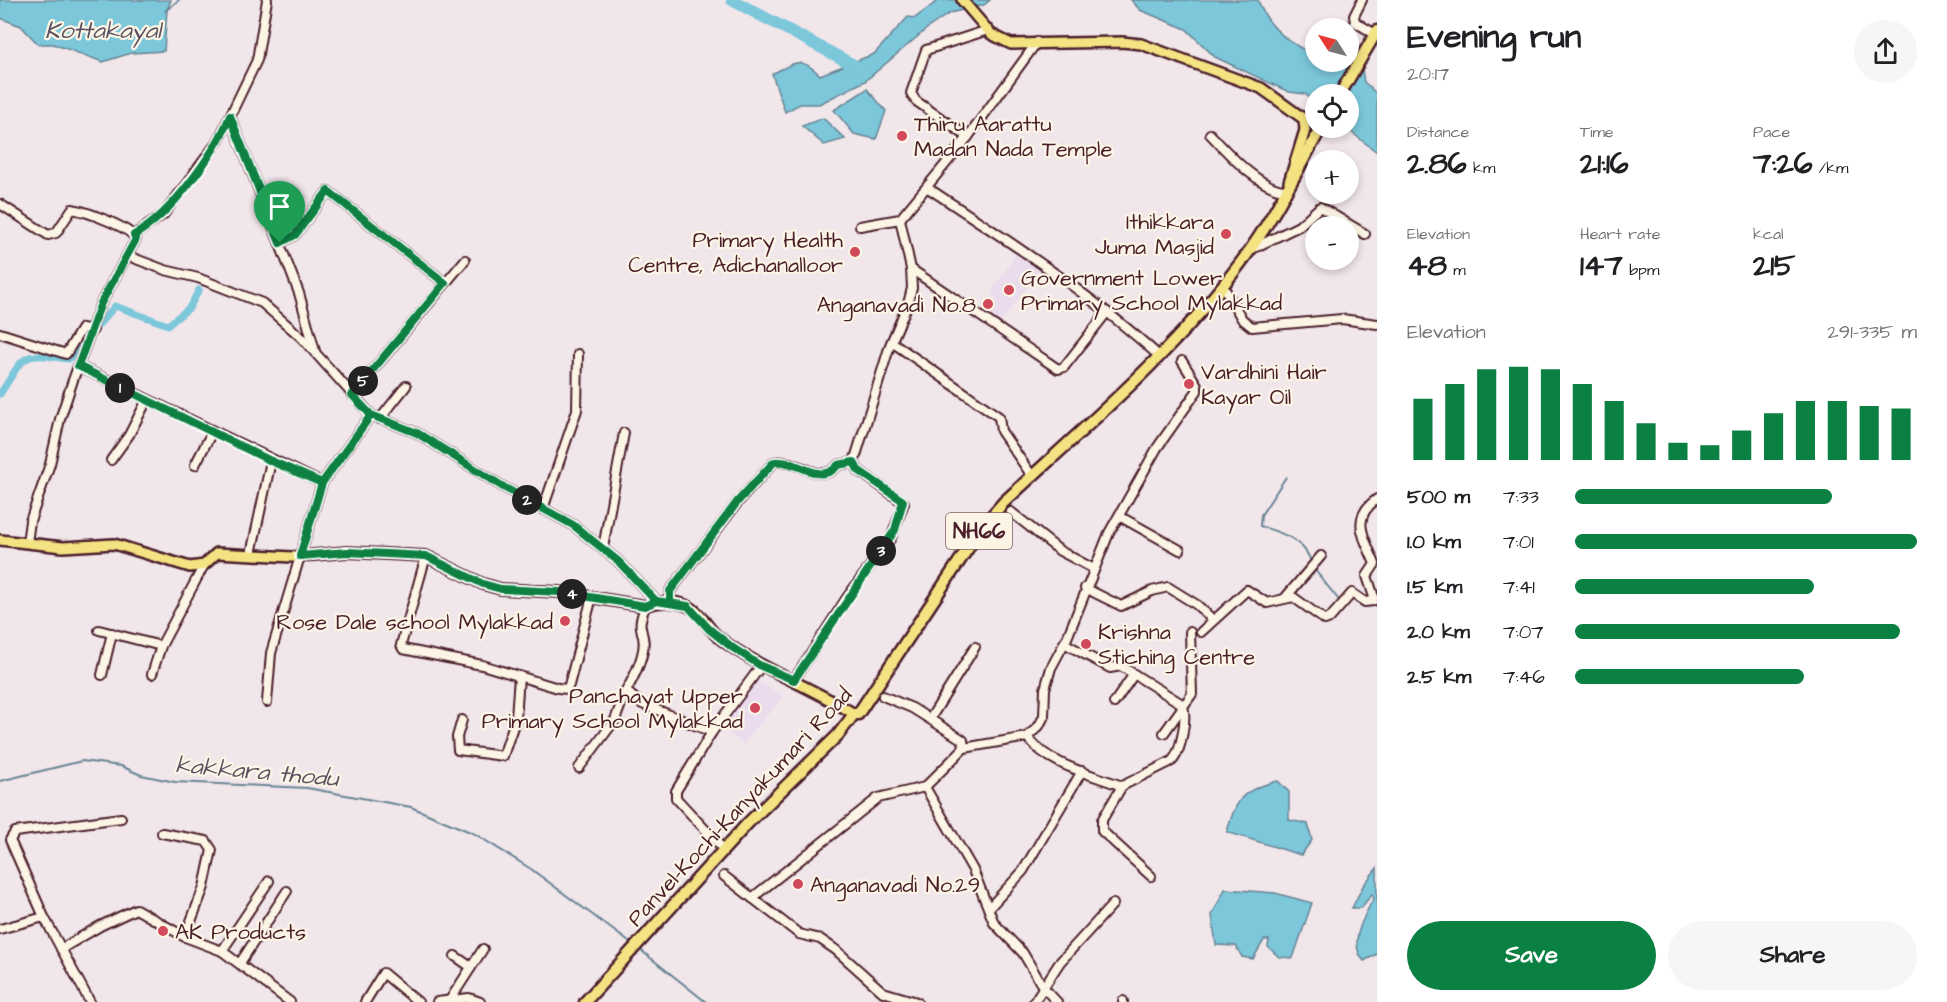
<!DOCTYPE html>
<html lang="en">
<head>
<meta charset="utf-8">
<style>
  :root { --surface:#fff; --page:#f6f6f6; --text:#202124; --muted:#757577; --accent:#0b8043 }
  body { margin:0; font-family:"Architects Daughter",sans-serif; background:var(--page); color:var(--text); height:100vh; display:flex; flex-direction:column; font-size:22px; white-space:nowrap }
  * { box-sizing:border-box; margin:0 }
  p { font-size:20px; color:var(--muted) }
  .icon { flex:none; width:33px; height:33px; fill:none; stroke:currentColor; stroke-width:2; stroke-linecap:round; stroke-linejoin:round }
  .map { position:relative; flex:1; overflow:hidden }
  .details { display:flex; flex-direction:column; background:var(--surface); width:570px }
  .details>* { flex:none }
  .needle { width:39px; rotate:306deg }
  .controls { position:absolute; left:1305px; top:18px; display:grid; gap:12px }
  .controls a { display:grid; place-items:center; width:54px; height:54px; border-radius:50%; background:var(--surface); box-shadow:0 3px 9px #0003; font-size:30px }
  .pin { position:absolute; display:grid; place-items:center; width:51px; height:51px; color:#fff; margin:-62px -26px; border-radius:50% 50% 50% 0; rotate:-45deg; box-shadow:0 0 6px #0007 }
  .pin .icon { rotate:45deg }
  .km { position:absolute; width:30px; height:30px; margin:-15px; border-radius:50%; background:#222; color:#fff; font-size:16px; line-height:30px; text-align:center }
  .round { display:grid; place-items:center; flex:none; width:63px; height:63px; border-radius:32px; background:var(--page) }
  .headline { display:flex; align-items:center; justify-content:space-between; height:102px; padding:0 30px }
  h1 { font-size:33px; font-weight:800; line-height:45px }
  .figures { display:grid; grid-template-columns:repeat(3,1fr); gap:9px; height:102px; padding:6px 30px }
  .figures div { display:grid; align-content:center }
  .figures b { font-size:30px; font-weight:800 }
  .figures small { font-size:16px; font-weight:400 }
  .figures p { font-size:16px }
  .chart { height:168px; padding:12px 30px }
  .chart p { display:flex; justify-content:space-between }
  .chart svg { width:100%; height:108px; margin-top:6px; stroke:var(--accent); stroke-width:6 }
  .cta { display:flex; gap:12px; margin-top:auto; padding:12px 30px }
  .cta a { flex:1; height:69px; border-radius:36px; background:var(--accent); color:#fff; font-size:24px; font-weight:800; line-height:69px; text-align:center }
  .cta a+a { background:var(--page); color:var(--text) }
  ul { padding:0 30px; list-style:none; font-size:20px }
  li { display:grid; grid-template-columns:96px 72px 1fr; align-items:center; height:45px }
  li i { height:15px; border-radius:8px; background:var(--accent) }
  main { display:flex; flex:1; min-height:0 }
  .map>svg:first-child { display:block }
  .built { fill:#eadced }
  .water { fill:#7bc7da; stroke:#678494; stroke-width:1.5 }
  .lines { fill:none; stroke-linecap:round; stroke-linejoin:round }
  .stream { stroke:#678494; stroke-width:2 }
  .canal { stroke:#7bc7da; stroke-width:7 }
  .river { stroke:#7bc7da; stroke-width:12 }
  .minor-casing { stroke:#4a1f2b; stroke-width:12 }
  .major-casing { stroke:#4a1f2b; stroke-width:14 }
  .highway-casing { stroke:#4a1f2b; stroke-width:15 }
  .minor { stroke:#fcf5e5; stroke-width:8 }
  .major { stroke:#f4e382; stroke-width:9 }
  .highway { stroke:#f4e382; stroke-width:10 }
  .route-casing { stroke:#fff; stroke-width:12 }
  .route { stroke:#0b8043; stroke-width:8 }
  .poi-dot { fill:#d1495b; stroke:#fcf5e5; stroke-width:2 }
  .labels { text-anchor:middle; stroke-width:4.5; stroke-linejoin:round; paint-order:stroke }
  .shield { fill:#fcf5e5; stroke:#7f5f63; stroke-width:1.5 }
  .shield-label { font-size:21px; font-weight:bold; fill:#4a1f2b }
  .poi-label { font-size:22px; fill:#4a1f2b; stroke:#fcf5e5; text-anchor:start }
  .street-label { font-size:22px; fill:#4a1f2b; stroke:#fcf5e5 }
  .water-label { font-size:24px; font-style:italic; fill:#595160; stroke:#fcf5e5 }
</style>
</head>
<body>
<main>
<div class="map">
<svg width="1377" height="1002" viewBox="0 0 1377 1002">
  <rect width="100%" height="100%" fill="#f1e6ea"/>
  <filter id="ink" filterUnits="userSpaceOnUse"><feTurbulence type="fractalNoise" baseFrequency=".0167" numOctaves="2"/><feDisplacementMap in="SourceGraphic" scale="12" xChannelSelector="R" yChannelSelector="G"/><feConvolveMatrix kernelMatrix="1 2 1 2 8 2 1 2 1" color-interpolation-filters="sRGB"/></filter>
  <g filter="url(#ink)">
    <g class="built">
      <path d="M1017 253 1041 269 998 326 984 316 997 298 991 292Z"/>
      <path d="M756 680 783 696 743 744 721 728Z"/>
    </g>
    <g class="water">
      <path d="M0 0H171L167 10 164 51 131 53 103 62 53 44H38L21 26 0 18Z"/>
      <path d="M939 0H990L984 5 950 13 929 27 865 81 819 104H800L785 112 772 74C794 63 800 55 820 75L874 54 908 17 915 18Z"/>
      <path d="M1131 0H1258C1267 27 1290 44 1315 55L1316 62H1329L1338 68 1348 64 1362 69 1364 82 1377 94V152L1346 128H1348V94H1316L1315 102 1305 94 1289 92 1215 57 1186 29 1140 10Z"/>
      <path d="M867 89 886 111 876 139 854 134 834 110Z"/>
      <path d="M823 118 845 139 824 145 802 126Z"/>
      <path d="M1278 781 1289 792V820L1308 824 1312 840 1301 855 1227 832C1236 797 1244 789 1278 781Z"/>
      <path d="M1377 868V954L1364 961C1347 942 1365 916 1374 897L1372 894 1361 908H1352L1363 886Z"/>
      <path d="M1225 889 1275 893 1312 903 1293 958 1279 957 1268 947 1269 940H1264L1253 959 1242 957 1236 946 1216 945 1212 915Z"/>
    </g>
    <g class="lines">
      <g class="stream">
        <path d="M165 11 179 0"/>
        <path d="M1286 477 1261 515 1260 526C1284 534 1302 538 1312 563"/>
        <path d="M1314 569 1338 599"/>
        <path d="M0 781 82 761 121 766 141 775 175 782 307 788 411 807 475 834 531 869 633 945"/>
        <path d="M638 948 706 1002"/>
      </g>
      <path class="canal" d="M0 394C27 353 20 352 69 359L115 306 168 325 189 308 199 290"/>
      <path class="river" d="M732 0 863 70"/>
      <defs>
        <g id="minor">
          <path d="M1362 0 1354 16 1355 22 1375 34"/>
          <path d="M230 116 299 293 315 351"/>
          <path d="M1210 134C1227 152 1261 191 1287 190"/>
          <path d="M968 137 916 101 911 93 926 50 988 30"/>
          <path d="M928 188C1008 241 1089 292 1160 357"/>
          <path d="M0 204 48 235 56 233 72 209C85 211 130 227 136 239L101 303 73 380 60 419 50 464 30 521 27 543"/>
          <path d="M860 226 900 219 968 137 1037 42"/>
          <path d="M134 235 164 214 218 141 257 60 267 0"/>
          <path d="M280 243 295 235 328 191 445 283"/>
          <path d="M1250 250 1299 226 1320 207 1365 234"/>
          <path d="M128 256 165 270 198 278 262 303 301 337 371 415 417 433 505 488 573 525 618 561 656 601"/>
          <path d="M911 269 1058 369 1064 367 1107 312"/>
          <path d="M1223 286 1242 319 1252 327 1342 319 1377 324"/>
          <path d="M0 333 66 354 82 328 93 330"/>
          <path d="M892 342 999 417 1001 431 1032 476"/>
          <path d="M78 366 322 483"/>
          <path d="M352 395 465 260"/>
          <path d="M380 419 406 386"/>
          <path d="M111 460 129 435 147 400"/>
          <path d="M195 465 212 432"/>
          <path d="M543 509 577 410 578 354"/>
          <path d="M1011 512 1060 551 1092 568"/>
          <path d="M1119 516 1180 550"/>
          <path d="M603 548 624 433"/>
          <path d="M251 554 271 461"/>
          <path d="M426 556 401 645 403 649 482 665 558 688 567 689 569 685 592 597"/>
          <path d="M1085 588 1121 606 1152 591 1168 587 1197 605 1213 620"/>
          <path d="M1285 598 1321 556"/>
          <path d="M670 603V591L738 502 774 462C800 458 820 487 838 465L854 462"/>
          <path d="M99 630 161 646"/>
          <path d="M1201 632 1247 590 1267 603 1293 597 1325 620 1330 618 1352 593 1365 602 1373 601 1374 597 1367 576 1375 564C1365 538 1349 519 1377 499"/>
          <path d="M152 674 161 646 204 565"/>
          <path d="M102 675 112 633"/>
          <path d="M794 680 848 596 891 538 904 503 858 470 854 462 890 345 908 304 912 288 911 269 900 219"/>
          <path d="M626 691C633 679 647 652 643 637 639 621 640 623 645 606"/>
          <path d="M883 696 912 708 963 740 964 748 925 787 973 870 994 923 1023 953 1043 987 1057 1002"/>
          <path d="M267 702 271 653 322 483 371 415"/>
          <path d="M1114 703 1134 674"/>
          <path d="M930 719 975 647"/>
          <path d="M462 720 457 737 458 750 503 756 516 718 519 676"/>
          <path d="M1164 733 1192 694 1190 632"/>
          <path d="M1027 737C1048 765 1091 774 1122 786L1172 761C1181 752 1188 716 1182 704L1121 666 1110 668 1064 643"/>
          <path d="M964 748 1027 737 1039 726 1044 716 1045 689 1051 668 1067 638 1109 533 1157 448 1197 391V385L1182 361"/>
          <path d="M579 768 615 720 626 691 640 703 712 732"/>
          <path d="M1122 786 1102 820V831L1151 876"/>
          <path d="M162 833 206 841 212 850 204 887 185 937"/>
          <path d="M724 850 676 798V791L712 732 761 666"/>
          <path d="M724 876 799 934 820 939 836 950 883 992 917 1002"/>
          <path d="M752 898 878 798 925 787"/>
          <path d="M989 908 1023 871 1082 771"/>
          <path d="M0 929 44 917"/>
          <path d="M61 949 100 926 136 909 185 937 222 951 290 1002"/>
          <path d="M222 951 269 881"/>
          <path d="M455 956 471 967"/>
          <path d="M240 963 287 891"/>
          <path d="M450 1000 483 949"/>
          <path d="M90 1002 44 917 10 840 15 832 121 818"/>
          <path d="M365 1002 383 973 418 1002"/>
          <path d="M437 1002 469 998 480 1002"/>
          <path d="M1034 1002 1060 962 1113 904"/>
          <path d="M1123 1002V1001"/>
        </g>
        <g id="major">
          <path d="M962 0 991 34 1011 44 1122 42 1141 44 1261 88 1304 119 1305 130 1289 182"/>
          <path d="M0 540 63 547 114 544 190 567 204 565 217 553 292 557 347 552 426 556 483 584 501 589 559 592 645 606C657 601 673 601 685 605 699 609 707 628 718 637 759 669 810 686 854 714"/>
        </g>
        <g id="highway">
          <path d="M1340 94 1377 31"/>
          <path d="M585 1002 748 823 838 735 854 714H858L982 527 1004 502C1087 425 1174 352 1242 261 1273 220 1296 172 1321 128"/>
        </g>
      </defs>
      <use href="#minor" class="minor-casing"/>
      <use href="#major" class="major-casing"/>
      <use href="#highway" class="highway-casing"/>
      <use href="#minor" class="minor"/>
      <use href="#major" class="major"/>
      <use href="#highway" class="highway"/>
    </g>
  </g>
  <g class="lines" filter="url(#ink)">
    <defs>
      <path id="route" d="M280 243 230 116C215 154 170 216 134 235L136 239 101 303 78 366 271 461 322 483 371 415 417 433 505 488 573 525 618 561 656 601 688 606 709 629 733 648 761 666 794 680 895 530 903 501 858 470 854 462 838 465C820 487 800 459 774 462L738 501 670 591V603L656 601 645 606 559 592 501 589 483 584 426 556 347 552 300 556 322 483 371 415 352 395 445 283 328 191 295 235 280 243"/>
    </defs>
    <use href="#route" class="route-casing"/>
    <use href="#route" class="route"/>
  </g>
  <g class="poi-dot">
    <circle cx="902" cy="136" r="6"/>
    <circle cx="1226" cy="234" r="6"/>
    <circle cx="855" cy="252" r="6"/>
    <circle cx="1009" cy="290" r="6"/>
    <circle cx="988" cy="304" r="6"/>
    <circle cx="1189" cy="384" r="6"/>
    <circle cx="565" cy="621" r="6"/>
    <circle cx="1086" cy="644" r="6"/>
    <circle cx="755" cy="708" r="6"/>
    <circle cx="798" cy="884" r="6"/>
    <circle cx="163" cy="931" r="6"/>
  </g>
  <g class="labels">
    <rect class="shield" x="946" y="513" width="66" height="36" rx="4.5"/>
    <g class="shield-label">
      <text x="979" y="538">NH66</text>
    </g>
    <g class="poi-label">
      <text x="914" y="131">Thiru Aarattu<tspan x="914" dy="25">Madan Nada Temple</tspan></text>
      <text x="1214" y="229" text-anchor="end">Ithikkara<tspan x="1214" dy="25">Juma Masjid</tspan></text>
      <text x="843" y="247" text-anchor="end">Primary Health<tspan x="843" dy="25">Centre, Adichanalloor</tspan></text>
      <text x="1021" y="285">Government Lower<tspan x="1021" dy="25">Primary School Mylakkad</tspan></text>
      <text x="976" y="312" text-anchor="end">Anganavadi No.8</text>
      <text x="1201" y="379">Vardhini Hair<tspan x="1201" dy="25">Kayar Oil</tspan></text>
      <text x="553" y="629" text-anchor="end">Rose Dale school Mylakkad</text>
      <text x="1098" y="639">Krishna<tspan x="1098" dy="25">Stiching Centre</tspan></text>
      <text x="743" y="703" text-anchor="end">Panchayat Upper<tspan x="743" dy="25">Primary School Mylakkad</tspan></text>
      <text x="810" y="892">Anganavadi No.29</text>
      <text x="175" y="939">AK Products</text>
    </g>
    <g class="street-label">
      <text transform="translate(739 806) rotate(-47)" y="8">Panvel-Kochi-Kanyakumari Road</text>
    </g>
    <g class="water-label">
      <text x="103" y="38">Kottakayal</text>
      <text transform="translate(257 771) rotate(5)" y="8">kakkara thodu</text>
    </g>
  </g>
</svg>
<div class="controls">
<a><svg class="needle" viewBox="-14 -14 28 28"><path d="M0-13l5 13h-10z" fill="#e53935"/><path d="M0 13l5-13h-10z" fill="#757577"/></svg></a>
<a><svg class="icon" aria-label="locate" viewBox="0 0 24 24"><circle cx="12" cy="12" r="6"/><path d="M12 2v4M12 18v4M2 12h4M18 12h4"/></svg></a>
<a>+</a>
<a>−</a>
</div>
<div class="pin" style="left:280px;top:243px;background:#1e9e55"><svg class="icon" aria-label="arrive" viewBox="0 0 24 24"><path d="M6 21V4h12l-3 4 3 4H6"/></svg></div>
<b class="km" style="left:120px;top:388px">1</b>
<b class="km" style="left:527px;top:500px">2</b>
<b class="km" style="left:881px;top:551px">3</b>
<b class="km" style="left:572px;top:594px">4</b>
<b class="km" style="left:363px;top:381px">5</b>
</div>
<section class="details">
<div class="headline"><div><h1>Evening run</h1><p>20:17</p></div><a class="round"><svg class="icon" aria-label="share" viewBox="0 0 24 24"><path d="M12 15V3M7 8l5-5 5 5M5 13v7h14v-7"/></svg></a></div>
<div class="figures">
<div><p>Distance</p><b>2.86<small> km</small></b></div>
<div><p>Time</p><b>21:16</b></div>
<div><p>Pace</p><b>7:26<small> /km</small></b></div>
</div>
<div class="figures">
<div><p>Elevation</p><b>48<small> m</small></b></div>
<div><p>Heart rate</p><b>147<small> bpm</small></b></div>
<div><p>kcal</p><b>215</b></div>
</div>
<div class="chart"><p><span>Elevation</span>291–335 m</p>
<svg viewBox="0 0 160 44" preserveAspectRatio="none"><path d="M5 44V19M15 44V13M25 44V7M35 44V6M45 44V7M55 44V13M65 44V20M75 44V29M85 44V37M95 44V38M105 44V32M115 44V25M125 44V20M135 44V20M145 44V22M155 44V23"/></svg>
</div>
<ul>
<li><b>500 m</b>7:33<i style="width:75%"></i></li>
<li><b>1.0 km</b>7:01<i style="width:100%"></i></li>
<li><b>1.5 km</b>7:41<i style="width:70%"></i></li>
<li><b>2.0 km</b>7:07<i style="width:95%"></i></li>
<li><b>2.5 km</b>7:46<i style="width:67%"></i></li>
</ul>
<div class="cta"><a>Save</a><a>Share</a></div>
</section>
</main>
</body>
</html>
